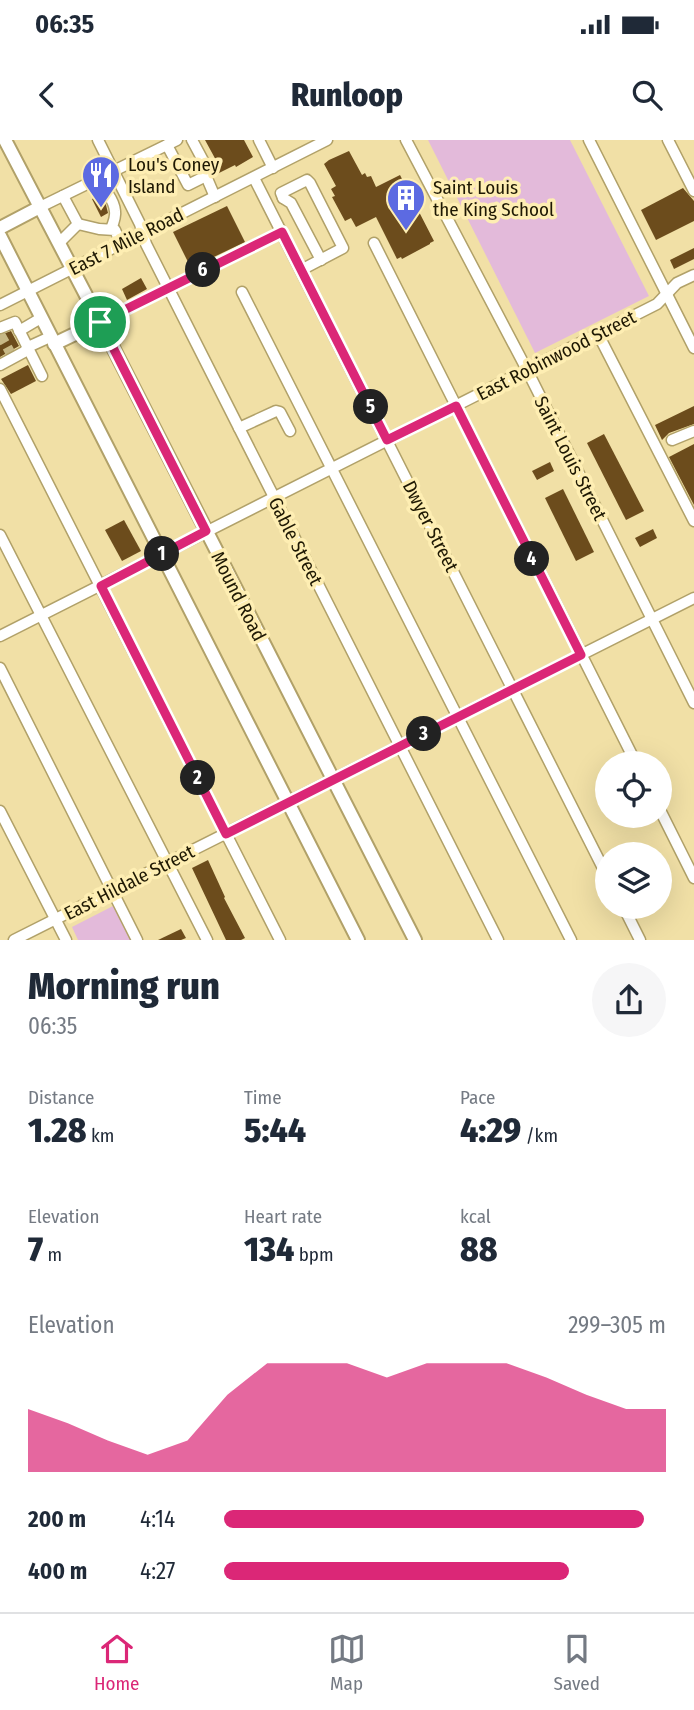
<!DOCTYPE html>
<html lang="en">
<head>
<meta charset="utf-8">
<style>
  :root { --surface:#fff; --page:#f6f6f7; --text:#1f2937; --muted:#747a83; --line:#e0e1e3; --accent:#db2777 }
  body { margin:0; font-family:"Fira Sans Condensed",sans-serif; background:var(--page); color:var(--text); height:100vh; display:flex; flex-direction:column; font-size:26px; white-space:nowrap }
  * { box-sizing:border-box; margin:0 }
  p { font-size:23px; color:var(--muted) }
  .icon { flex:none; width:38px; height:38px; fill:none; stroke:currentColor; stroke-width:2; stroke-linecap:round; stroke-linejoin:round }
  .map { position:relative; height:800px; overflow:hidden }
  .drawer { display:flex; flex-direction:column; background:var(--surface); flex:1 }
  .drawer>* { flex:none }
  .controls { position:absolute; left:595px; top:611px; display:grid; gap:14px }
  .controls a { display:grid; place-items:center; width:77px; height:77px; border-radius:50%; background:var(--surface); box-shadow:0 7px 28px #0002; font-size:35px }
  .pin { position:absolute; display:grid; place-items:center; width:60px; height:60px; color:#fff; margin:-30px; border:4px solid #fff; border-radius:50%; box-shadow:0 2px 7px #0007 }
  .km { position:absolute; width:35px; height:35px; margin:-18px; border-radius:50%; background:#222; color:#fff; font-size:19px; line-height:35px; text-align:center }
  .round { display:grid; place-items:center; flex:none; width:74px; height:74px; border-radius:37px; background:var(--page) }
  .summary { display:flex; align-items:center; justify-content:space-between; height:119px; padding:0 28px }
  h1 { font-size:38px; font-weight:800; line-height:52px }
  .stats { display:grid; grid-template-columns:repeat(3,1fr); gap:10px; height:119px; padding:7px 28px }
  .stats div { display:grid; align-content:center }
  .stats b { font-size:35px; font-weight:800 }
  .stats small { font-size:19px; font-weight:400 }
  .stats p { font-size:19px }
  .chart { height:196px; padding:14px 28px }
  .chart p { display:flex; justify-content:space-between }
  .chart svg { width:100%; height:126px; margin-top:7px; fill:var(--accent); opacity:.7 }
  ul { padding:0 28px; list-style:none; font-size:23px }
  li { display:grid; grid-template-columns:112px 84px 1fr; align-items:center; height:52px }
  li i { height:18px; border-radius:9px; background:var(--accent) }
  .status { display:flex; justify-content:space-between; align-items:center; height:49px; padding:0 35px; background:var(--surface); direction:ltr }
  .status svg { height:19px; fill:currentColor }
  header { display:flex; justify-content:space-between; align-items:center; height:91px; padding:0 28px; background:var(--surface); font-size:32px; font-weight:800 }
  .tabs { display:flex; justify-content:space-around; align-items:center; height:98px; border-top:2px solid var(--line); background:var(--surface); font-size:19px; color:var(--muted) }
  .tabs a { display:grid; justify-items:center; gap:4px }
  .tabs .on { color:var(--accent) }
  .map>svg:first-child { display:block }
  .green { fill:#e3bada }
  .building { fill:#6c4c1c }
  .lines { fill:none; stroke-linecap:round; stroke-linejoin:round }
  .minor-tunnel { stroke:#c7b885; stroke-width:10; stroke-dasharray:10 5; stroke-linecap:butt }
  .minor-casing { stroke:#b1a169; stroke-width:13 }
  .major-casing { stroke:#b1a169; stroke-width:16 }
  .minor { stroke:#fff; stroke-width:10 }
  .major { stroke:#fff; stroke-width:12 }
  .route-casing { stroke:#fff; stroke-width:14 }
  .route { stroke:#db2777; stroke-width:9 }
  .labels { text-anchor:middle; stroke-width:7; stroke-linejoin:round; paint-order:stroke }
  .poi-label { font-size:19px; fill:#1e1803; stroke:#feeeb3; text-anchor:start }
  .street-label { font-size:19px; fill:#1e1803; stroke:#feeeb3 }
</style>
</head>
<body>
<div class="status"><b>06:35</b><svg viewBox="0 0 49 12"><path d="M0 12V9h3v3zM5 12V6h3v6zM10 12V3h3v9zM15 12V0h3v12zM26 1h20v11H26zM47 4h2v5h-2z"/></svg></div>
<header><svg class="icon" aria-label="back" viewBox="0 0 24 24"><path d="M15 5l-7 7 7 7"/></svg>Runloop<svg class="icon" aria-label="search" viewBox="0 0 24 24"><circle cx="10" cy="10" r="6"/><path d="M15 15l6 6"/></svg></header>
<div class="map">
<svg width="694" height="800" viewBox="0 0 694 800">
  <rect width="100%" height="100%" fill="#f1e0a6"/>
  <g class="green">
    <path d="M428 0H570L649 156 535 213Z"/>
    <path d="M115 765 132 800H78L72 787Z"/>
  </g>
  <g class="building">
    <path d="M205 0H244L253 17 236 27 235 25 215 35 213 24 217 22Z"/>
    <path d="M349 11 362 35 365 33 367 37 371 36 376 47 400 35 434 101 430 103V104L402 119 401 117 397 119 376 77 356 87 351 78 345 81 332 57 335 56 331 49 336 46 324 24 329 20Z"/>
    <path d="M683 48 694 61V81L656 100 641 70Z"/>
    <path d="M100 55 106 65 108 73 101 77 92 59Z"/>
    <path d="M227 66 245 102 191 128 173 92Z"/>
    <path d="M694 108V119L674 129 670 120Z"/>
    <path d="M141 138 147 149 127 160 122 149Z"/>
    <path d="M11 191 19 206 0 217V195Z"/>
    <path d="M28 225 36 241 11 254 1 239Z"/>
    <path d="M694 266V284L669 293 662 300 655 285Z"/>
    <path d="M604 294 644 371 626 380 587 303Z"/>
    <path d="M694 304V365L669 317Z"/>
    <path d="M550 322 554 331 537 340 532 331Z"/>
    <path d="M563 349 594 412 576 421 545 358Z"/>
    <path d="M124 380 141 411 122 421 105 390Z"/>
    <path d="M653 389 657 398 640 407 635 398Z"/>
    <path d="M208 720 225 757 224 758 245 798 241 800H226L192 728Z"/>
    <path d="M181 789 186 798 181 800H158Z"/>
  </g>
  <g class="lines">
    <path class="minor-tunnel" d="M0 194 11 214"/>
    <defs>
      <g id="minor">
        <path d="M98 0 140 84 146 104 498 800"/>
        <path d="M192 0 206 26V36L215 57"/>
        <path d="M259 0 273 28"/>
        <path d="M406 0 527 230 694 563"/>
        <path d="M589 0 694 208"/>
        <path d="M668 0 694 51"/>
        <path d="M167 5 188 45 206 36"/>
        <path d="M254 38 607 736"/>
        <path d="M96 41C104 47 114 60 115 71 116 77 113 84 111 89"/>
        <path d="M283 58 281 53 307 40 310 43 343 108 301 130"/>
        <path d="M283 58 291 63 321 120"/>
        <path d="M40 67 177 0"/>
        <path d="M78 84 99 89 115 90 121 104"/>
        <path d="M59 103 78 84 63 56"/>
        <path d="M374 103 636 623"/>
        <path d="M242 152 571 800"/>
        <path d="M0 165 327 0"/>
        <path d="M100 182 282 92"/>
        <path d="M0 188 15 182 42 236"/>
        <path d="M19 191 41 178"/>
        <path d="M598 194 694 381"/>
        <path d="M0 225 24 212 28 207 50 197"/>
        <path d="M0 249 280 800"/>
        <path d="M239 288 276 271 280 272 290 291"/>
        <path d="M672 300 694 291"/>
        <path d="M0 395 207 800"/>
        <path d="M0 496 657 164 677 143 694 135"/>
        <path d="M0 528 137 800"/>
        <path d="M660 670 694 738"/>
        <path d="M0 671 66 800"/>
        <path d="M623 766 640 800"/>
        <path d="M14 800 694 458"/>
      </g>
      <g id="major">
        <path d="M5 0 100 182 415 800"/>
        <path d="M0 88 40 67"/>
        <path d="M0 96 358 800"/>
        <path d="M54 204 100 182"/>
      </g>
    </defs>
    <use href="#minor" class="minor-casing"/>
    <use href="#major" class="major-casing"/>
    <use href="#minor" class="minor"/>
    <use href="#major" class="major"/>
  </g>
  <g class="lines">
    <defs>
      <path id="route" d="M282 92 387 300 456 266 581 515 226 694 101 446 206 391 100 182Z"/>
    </defs>
    <use href="#route" class="route-casing"/>
    <use href="#route" class="route"/>
  </g>
  <defs>
    <symbol id="restaurant-pin" viewBox="-11 -11 22 30"><path d="M0 17L-7.5 6A9.5 9.5 0 1 1 7.5 6Z" fill="#5c6ae2" stroke="#feeeb3"/><path d="M-5-6h1v4h1v-4h1v4h1v-4h1v5L-1.5 .5V6h-2V.5L-5-1ZM5-6V6H3V1.5H1.5Q1.5-4 5-6Z" fill="#fff"/></symbol>
    <symbol id="building-pin" viewBox="-11 -11 22 30"><path d="M0 17L-7.5 6A9.5 9.5 0 1 1 7.5 6Z" fill="#5c6ae2" stroke="#feeeb3"/><path d="M-4-6H4V6H1V3H-1V6H-4ZM-2.5-4.3h1.7v1.8h-1.7ZM.8-4.3h1.7v1.8H.8ZM-2.5-1h1.7V.8h-1.7ZM.8-1h1.7V.8H.8Z" fill="#fff"/></symbol>
  </defs>
  <g fill-rule="evenodd">
    <use href="#restaurant-pin" x="79" y="13" width="44" height="60"/>
    <use href="#building-pin" x="384" y="36" width="44" height="60"/>
  </g>
  <g class="labels">
    <g class="poi-label">
      <text x="128" y="31">Lou's Coney<tspan x="128" dy="22">Island</tspan></text>
      <text x="433" y="54">Saint Louis<tspan x="433" dy="22">the King School</tspan></text>
    </g>
    <g class="street-label">
      <text transform="translate(126 101) rotate(-27)" y="7">East 7 Mile Road</text>
      <text transform="translate(556 215) rotate(-27)" y="7">East Robinwood Street</text>
      <text transform="translate(571 318) rotate(63)" y="7">Saint Louis Street</text>
      <text transform="translate(431 386) rotate(63)" y="7">Dwyer Street</text>
      <text transform="translate(296 401) rotate(63)" y="7">Gable Street</text>
      <text transform="translate(239 456) rotate(63)" y="7">Mound Road</text>
      <text transform="translate(129 742) rotate(-27)" y="7">East Hildale Street</text>
    </g>
  </g>
</svg>
<div class="controls">
<a><svg class="icon" aria-label="locate" viewBox="0 0 24 24"><circle cx="12" cy="12" r="6"/><path d="M12 2v4M12 18v4M2 12h4M18 12h4"/></svg></a>
<a><svg class="icon" aria-label="layers" viewBox="0 0 24 24"><path d="M12 4l9 5-9 5-9-5zM3 14l9 5 9-5"/></svg></a>
</div>
<div class="pin" style="left:100px;top:182px;background:#1e9e55"><svg class="icon" aria-label="arrive" viewBox="0 0 24 24"><path d="M6 21V4h12l-3 4 3 4H6"/></svg></div>
<b class="km" style="left:162px;top:414px">1</b>
<b class="km" style="left:198px;top:638px">2</b>
<b class="km" style="left:424px;top:594px">3</b>
<b class="km" style="left:532px;top:419px">4</b>
<b class="km" style="left:371px;top:267px">5</b>
<b class="km" style="left:203px;top:130px">6</b>
</div>
<section class="drawer">
<div class="summary"><div><h1>Morning run</h1><p>06:35</p></div><a class="round"><svg class="icon" aria-label="share" viewBox="0 0 24 24"><path d="M12 15V3M7 8l5-5 5 5M5 13v7h14v-7"/></svg></a></div>
<div class="stats">
<div><p>Distance</p><b>1.28<small> km</small></b></div>
<div><p>Time</p><b>5:44</b></div>
<div><p>Pace</p><b>4:29<small> /km</small></b></div>
</div>
<div class="stats">
<div><p>Elevation</p><b>7<small> m</small></b></div>
<div><p>Heart rate</p><b>134<small> bpm</small></b></div>
<div><p>kcal</p><b>88</b></div>
</div>
<div class="chart"><p><span>Elevation</span>299–305 m</p>
<svg viewBox="0 0 160 44" preserveAspectRatio="none"><path d="M0 44V22L10 27L20 33L30 38L40 33L50 17L60 6L70 6L80 6L90 11L100 6L110 6L120 6L130 11L140 17L150 22L160 22V44z"/></svg>
</div>
<ul>
<li><b>200 m</b>4:14<i style="width:95%"></i></li>
<li><b>400 m</b>4:27<i style="width:78%"></i></li>
</ul>
</section>
<nav class="tabs">
<a class="on"><svg class="icon" aria-label="home" viewBox="0 0 24 24"><path d="M3 11l9-7 9 7M6 9v11h12V9"/></svg>Home</a>
<a><svg class="icon" aria-label="map" viewBox="0 0 24 24"><path d="M3 6l6-2 6 2 6-2v14l-6 2-6-2-6 2zM9 4v14M15 6v14"/></svg>Map</a>
<a><svg class="icon" aria-label="saved" viewBox="0 0 24 24"><path d="M7 4h10v16l-5-4-5 4z"/></svg>Saved</a>
</nav>
</body>
</html>
